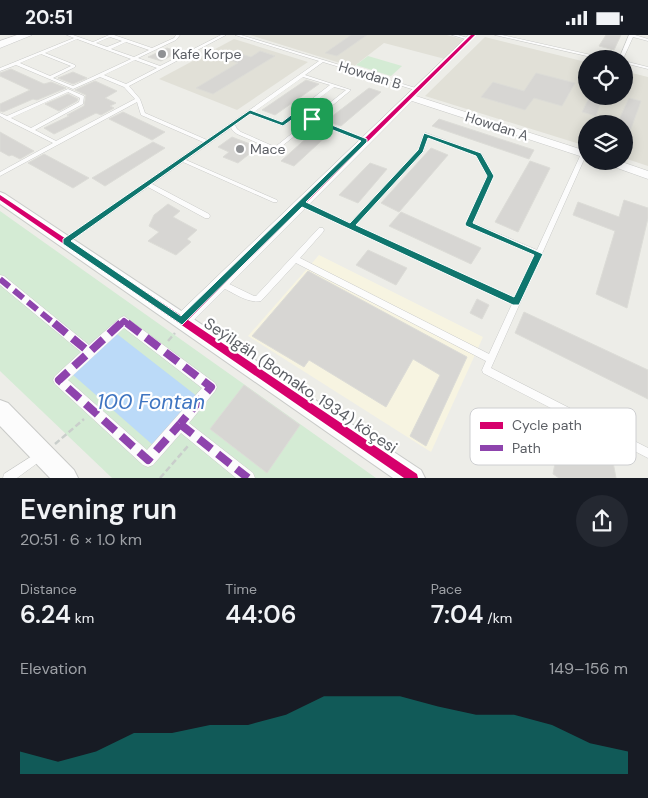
<!DOCTYPE html>
<html lang="en">
<head>
<meta charset="utf-8">
<style>
  :root { --surface:#171b24; --page:#242831; --text:#f1f3f6; --muted:#9ea1a6; --accent:#0f766e }
  body { margin:0; font-family:"DM Sans",sans-serif; background:var(--page); color:var(--text); height:100vh; display:flex; flex-direction:column; font-size:19px; white-space:nowrap }
  * { box-sizing:border-box; margin:0 }
  p { font-size:16px; color:var(--muted) }
  .icon { flex:none; width:28px; height:28px; fill:none; stroke:currentColor; stroke-width:2; stroke-linecap:round; stroke-linejoin:round }
  .map { position:relative; height:443px; overflow:hidden }
  .sheet { display:flex; flex-direction:column; background:var(--surface); flex:1 }
  .sheet>* { flex:none }
  .tools { position:absolute; left:578px; top:15px; display:grid; gap:10px }
  .tools a { display:grid; place-items:center; width:55px; height:55px; border-radius:50%; background:var(--surface); box-shadow:0 2px 12px #0003; font-size:25px }
  .pin { position:absolute; display:grid; place-items:center; width:42px; height:42px; color:#fff; margin:-21px; border-radius:10px; box-shadow:0 2px 8px #0006 }
  .round { display:grid; place-items:center; flex:none; width:52px; height:52px; border-radius:26px; background:var(--page) }
  .overview { display:flex; align-items:center; justify-content:space-between; height:85px; padding:0 20px }
  h1 { font-size:28px; font-weight:600; line-height:38px }
  .figures { display:grid; grid-template-columns:repeat(3,1fr); gap:8px; height:85px; padding:5px 20px }
  .figures div { display:grid; align-content:center }
  .figures b { font-size:25px; font-weight:600 }
  .figures small { font-size:14px; font-weight:400 }
  .figures p { font-size:14px }
  .chart { height:140px; padding:10px 20px }
  .chart p { display:flex; justify-content:space-between }
  .chart svg { width:100%; height:90px; margin-top:5px; fill:var(--accent); opacity:.7 }
  .status { display:flex; justify-content:space-between; align-items:center; height:35px; padding:0 25px; background:var(--surface); direction:ltr }
  .status svg { height:14px; fill:currentColor }
  .map>svg:first-child { display:block }
  .commercial { fill:#f7f4e1 }
  .education { fill:#e1e0d7 }
  .green { fill:#d4ebd4 }
  .water { fill:#bbdaf8 }
  .building { fill:#d7d6d3; stroke:#dcdcd7 }
  .lines { fill:none; stroke-linecap:round; stroke-linejoin:round }
  .service-casing { stroke:#c9cac8; stroke-width:1 }
  .pedestrian-casing { stroke:#c9cac8; stroke-width:1 }
  .minor-casing { stroke:#c9cac8; stroke-width:1 }
  .tertiary-casing { stroke:#c9cac8; stroke-width:2 }
  .secondary-casing { stroke:#cacaca; stroke-width:1 }
  .path { stroke:#c9cecb; stroke-width:2.5; stroke-dasharray:6 3; stroke-linecap:butt }
  .service { fill:#fcfcfc; fill-rule:evenodd }
  .pedestrian { fill:#fcfcfc; fill-rule:evenodd }
  .minor { fill:#fcfcfc; fill-rule:evenodd }
  .tertiary { fill:#fcfcfc; fill-rule:evenodd }
  .secondary { fill:#fcfcfc; fill-rule:evenodd }
  .quiet-far1 { stroke:#8e44ad; stroke-width:6; stroke-dasharray:12 6; stroke-linecap:butt }
  .quiet { stroke:#8e44ad; stroke-width:8; stroke-dasharray:16 8; stroke-linecap:butt }
  .cycleway-casing { stroke:#fff; stroke-width:3 }
  .cycleway { fill:#d6006c; fill-rule:evenodd }
  .route { fill:#0f766e; stroke:#fff; fill-rule:evenodd }
  .poi-dot { fill:#8f9194; stroke:#fff; stroke-width:2 }
  .labels { text-anchor:middle; stroke-width:4.5; stroke-linejoin:round; paint-order:stroke }
  .far-poi-label { font-size:14px; fill:#5d6066; stroke:#fff; text-anchor:start }
  .far-street-label { font-size:14px; fill:#5d6066; stroke:#fff }
  .street-label { font-size:16px; fill:#5d6066; stroke:#fff }
  .near-water-label { font-size:21px; font-style:italic; fill:#3f75c1; stroke:#fff }
  .key { fill:#fff; stroke:#cecfd1; stroke-width:1 }
  .key-label { font-size:14px; fill:#5d6066 }
</style>
</head>
<body>
<div class="status"><b>20:51</b><svg viewBox="0 0 49 12"><path d="M0 12V9h3v3zM5 12V6h3v6zM10 12V3h3v9zM15 12V0h3v12zM26 1h20v11H26zM47 4h2v5h-2z"/></svg></div>
<div class="map">
<svg width="648" height="443" viewBox="0 0 648 443">
  <rect width="100%" height="100%" fill="#edede8"/>
  <path class="commercial" d="M319 220 483 302 431 417 248 301Z"/>
  <g class="education">
    <path d="M250 0H447L465 5 445 24 384 8 353 32Z"/>
    <path d="M485 2 586 27V61H624V36L648 42V131L624 123V89H586V111L425 61Z"/>
    <path d="M234 4 308 27 237 75 159 44Z"/>
  </g>
  <g class="green">
    <path d="M368 21 402 31 391 41 356 30Z"/>
    <path d="M0 176 376 443H112L0 336Z"/>
  </g>
  <path class="water" d="M117 299 198 362 154 411 72 339Z"/>
  <g class="building">
    <path d="M351 0H367L337 21 325 18Z"/>
    <path d="M606 0H621L614 15 599 11Z"/>
    <path d="M167 13 179 17 161 26 148 22Z"/>
    <path d="M260 16 275 21 213 59 196 53 238 28 223 23 234 17 251 22Z"/>
    <path d="M11 34 44 49 51 47 66 53 37 65 33 64 3 77 0 76V69L30 55 0 41V38Z"/>
    <path d="M73 37 87 43 73 49 58 43Z"/>
    <path d="M536 38 575 48 562 71 534 63 525 75 481 62 493 47 524 56Z"/>
    <path d="M306 45 319 49 275 80 262 75Z"/>
    <path d="M95 46 117 56 105 63 116 68 110 71 114 73 101 80 96 78 54 99 44 93 69 81 67 80 84 71 86 60 75 55Z"/>
    <path d="M369 53 381 57 341 91 326 86Z"/>
    <path d="M68 59 78 64 77 66 59 76 45 69Z"/>
    <path d="M590 61H603L596 81 582 77Z"/>
    <path d="M629 63 641 66 625 110 624 89H617Z"/>
    <path d="M123 77 165 97 152 105 109 84Z"/>
    <path d="M439 84 534 115 529 124 432 91Z"/>
    <path d="M320 91 332 96 294 131 281 126Z"/>
    <path d="M0 97 34 116 20 124 12 120 9 121 0 116Z"/>
    <path d="M232 102 258 112 238 128 223 122 229 117 218 112Z"/>
    <path d="M153 107 165 113 105 151 92 143Z"/>
    <path d="M431 113 448 120 399 177 381 168Z"/>
    <path d="M44 119 89 143 73 153 28 128Z"/>
    <path d="M530 126 550 133 518 197 495 187Z"/>
    <path d="M370 128 387 134 358 168 339 160Z"/>
    <path d="M624 165 648 173V183L627 273 596 259 615 196 573 180 578 167 619 182Z"/>
    <path d="M168 169 180 176 173 182 197 195 187 204 191 207 176 220 148 206 159 197 149 191 154 180Z"/>
    <path d="M401 177 481 213 471 229 389 191Z"/>
    <path d="M368 215 407 233 396 250 356 230Z"/>
    <path d="M308 236 467 322 426 411 410 401 440 340 413 324 386 372 309 325 304 332 252 301Z"/>
    <path d="M477 264 489 270 482 284 470 278Z"/>
    <path d="M524 277 648 335V364L515 298Z"/>
    <path d="M244 350 300 390 267 438 210 394Z"/>
    <path d="M541 381 600 411 613 427 616 443H559L553 439 556 423 532 409Z"/>
  </g>
  <g class="lines">
    <defs>
      <g id="service">
        <path d="M67 0H73L93 7 109 0H114L152 13 174 3 176 0H180L176 5 138 23 160 31 221 0H226L129 51 140 64 145 78 207 105 319 26 235 0H241L419 54 415 55 323 27 305 40 351 55 316 84 367 105V107H363L313 86 276 116 237 99 233 96 231 93 186 125 277 165 278 166 277 167H273L183 127 152 149 209 179 210 181 209 183H205L148 152 66 209 63 207 64 205 203 107 141 80 137 67 0 141V137L53 108 5 84 0 81V78L7 81 68 54 84 61 83 69 35 95 56 106 135 64 124 52 100 42 73 54 16 30 0 36V33L74 3ZM110 2 122 6 107 12 96 8ZM77 4 131 24 73 51 53 43 75 32V30L45 18ZM126 7 149 15 134 22 111 14ZM41 19 71 31 50 41 20 28ZM135 25 157 33 126 49 104 40ZM303 42 330 50 282 87 254 77ZM334 52 346 55 312 82 300 78ZM68 57 80 63 79 67 31 93 11 83ZM251 79 283 91 298 80 309 85 275 112 241 97 237 94 235 90Z"/>
        <path d="M452 0H458L471 4 469 5Z"/>
        <path d="M495 0H502L609 24H600Z"/>
        <path d="M629 0H635L648 4V6L633 2 623 24H619Z"/>
        <path d="M624 26 648 32V34L624 28Z"/>
        <path d="M426 98 482 119 493 141 473 188 537 215 581 119 582 118H586V120L491 333 648 413V423L483 338 482 335 486 326 296 228 261 266C248 269 230 256 218 250L217 248 218 246 221 245 254 261H256L319 193H323L324 195 323 197 300 223 489 319 512 269 299 169 298 168 299 167H303L350 188 418 116 423 100ZM428 102 477 120 487 141 466 189 467 191 535 220 515 263 355 190 423 117Z"/>
        <path d="M40 416 43 418 45 421 43 424 17 443H3L4 439Z"/>
      </g>
      <path id="pedestrian" d="M0 240 4 241 89 310 120 283 124 281 215 348 217 352 215 356 189 388 253 438 255 443H236L181 398 153 430 148 432 143 430 55 349 53 345 55 341 81 317 0 250ZM124 293 202 353 147 415 68 345Z"/>
      <g id="minor">
        <path d="M469 0H477L416 61 586 116V123L412 66 188 291 182 293 176 291 174 286 176 281Z"/>
        <path d="M602 126H619L648 136V144L603 128Z"/>
      </g>
      <g id="tertiary">
        <path d="M0 157 5 159 421 435 425 443H393L0 169Z"/>
        <path d="M0 365 8 368 74 435 78 443H50L0 391Z"/>
      </g>
      <path id="secondary" d="M17 0H32L0 13V6Z"/>
    </defs>
    <use href="#service" class="service-casing"/>
    <use href="#pedestrian" class="pedestrian-casing"/>
    <use href="#minor" class="minor-casing"/>
    <use href="#tertiary" class="tertiary-casing"/>
    <use href="#secondary" class="secondary-casing"/>
    <g class="path">
      <path d="M168 306 175 298"/>
      <path d="M55 409 84 384"/>
      <path d="M160 443 188 411"/>
    </g>
    <use href="#service" class="service"/>
    <use href="#pedestrian" class="pedestrian"/>
    <use href="#minor" class="minor"/>
    <use href="#tertiary" class="tertiary"/>
    <use href="#secondary" class="secondary"/>
    <g class="quiet-far1">
      <path d="M0 244 56 290"/>
      <path d="M120 290 124 286 129 290"/>
    </g>
    <g class="quiet">
      <path d="M54 288 89 317"/>
      <path d="M121 288 59 345 148 425 180 389"/>
      <path d="M127 288 211 352 180 389"/>
      <path d="M180 389 248 443"/>
    </g>
    <defs>
      <path id="cycleway" d="M471 0H475L188 285 417 439 418 443H404L0 165V160L182 281Z"/>
    </defs>
    <use href="#cycleway" class="cycleway-casing"/>
    <use href="#cycleway" class="cycleway"/>
  </g>
  <path class="route" d="M250 75 282 87 295 77H299L367 104V107L306 167 350 188 418 115 424 98 481 118 494 141 473 188 543 219 519 270H513L302 172 182 290 63 209V204ZM250 79 283 91 297 81 361 106 181 281 71 206ZM428 103 476 121 487 141 465 189 466 191 534 220 514 262 356 190 423 117Z"/>
  <g class="poi-dot">
    <circle cx="162" cy="19" r="5"/>
    <circle cx="240" cy="114" r="5"/>
  </g>
  <g class="labels">
    <g class="far-poi-label">
      <text x="172" y="24">Kafe Korpe</text>
      <text x="250" y="119">Mace</text>
    </g>
    <g class="far-street-label">
      <text transform="translate(370 40) rotate(17)" y="5">Howdan B</text>
      <text transform="translate(497 91) rotate(18)" y="5">Howdan A</text>
    </g>
    <g class="street-label">
      <text transform="translate(301 350) rotate(34)" y="6">Seýilgäh (Bomako, 1934) köçesi</text>
    </g>
    <g class="near-water-label">
      <text x="151" y="374">100 Fontan</text>
    </g>
  </g>
  <rect x="470" y="373" width="166" height="57" rx="8" class="key"/>
  <rect x="480" y="387" width="23" height="7" fill="#d6006c"/>
  <rect x="480" y="410" width="23" height="6" fill="#8e44ad"/>
  <g class="key-label">
    <text x="512" y="395">Cycle path</text>
    <text x="512" y="418">Path</text>
  </g>
</svg>
<div class="tools">
<a><svg class="icon" aria-label="locate" viewBox="0 0 24 24"><circle cx="12" cy="12" r="6"/><path d="M12 2v4M12 18v4M2 12h4M18 12h4"/></svg></a>
<a><svg class="icon" aria-label="layers" viewBox="0 0 24 24"><path d="M12 4l9 5-9 5-9-5zM3 14l9 5 9-5"/></svg></a>
</div>
<div class="pin" style="left:312px;top:84px;background:#1e9e55"><svg class="icon" aria-label="arrive" viewBox="0 0 24 24"><path d="M6 21V4h12l-3 4 3 4H6"/></svg></div>
</div>
<section class="sheet">
<div class="overview"><div><h1>Evening run</h1><p>20:51 · 6 × 1.0 km</p></div><a class="round"><svg class="icon" aria-label="share" viewBox="0 0 24 24"><path d="M12 15V3M7 8l5-5 5 5M5 13v7h14v-7"/></svg></a></div>
<div class="figures">
<div><p>Distance</p><b>6.24<small> km</small></b></div>
<div><p>Time</p><b>44:06</b></div>
<div><p>Pace</p><b>7:04<small> /km</small></b></div>
</div>
<div class="chart"><p><span>Elevation</span>149–156 m</p>
<svg viewBox="0 0 160 44" preserveAspectRatio="none"><path d="M0 44V33L10 38L20 33L30 24L40 24L50 20L60 20L70 15L80 6L90 6L100 6L110 11L120 15L130 15L140 20L150 29L160 33V44z"/></svg>
</div>
</section>
</body>
</html>
